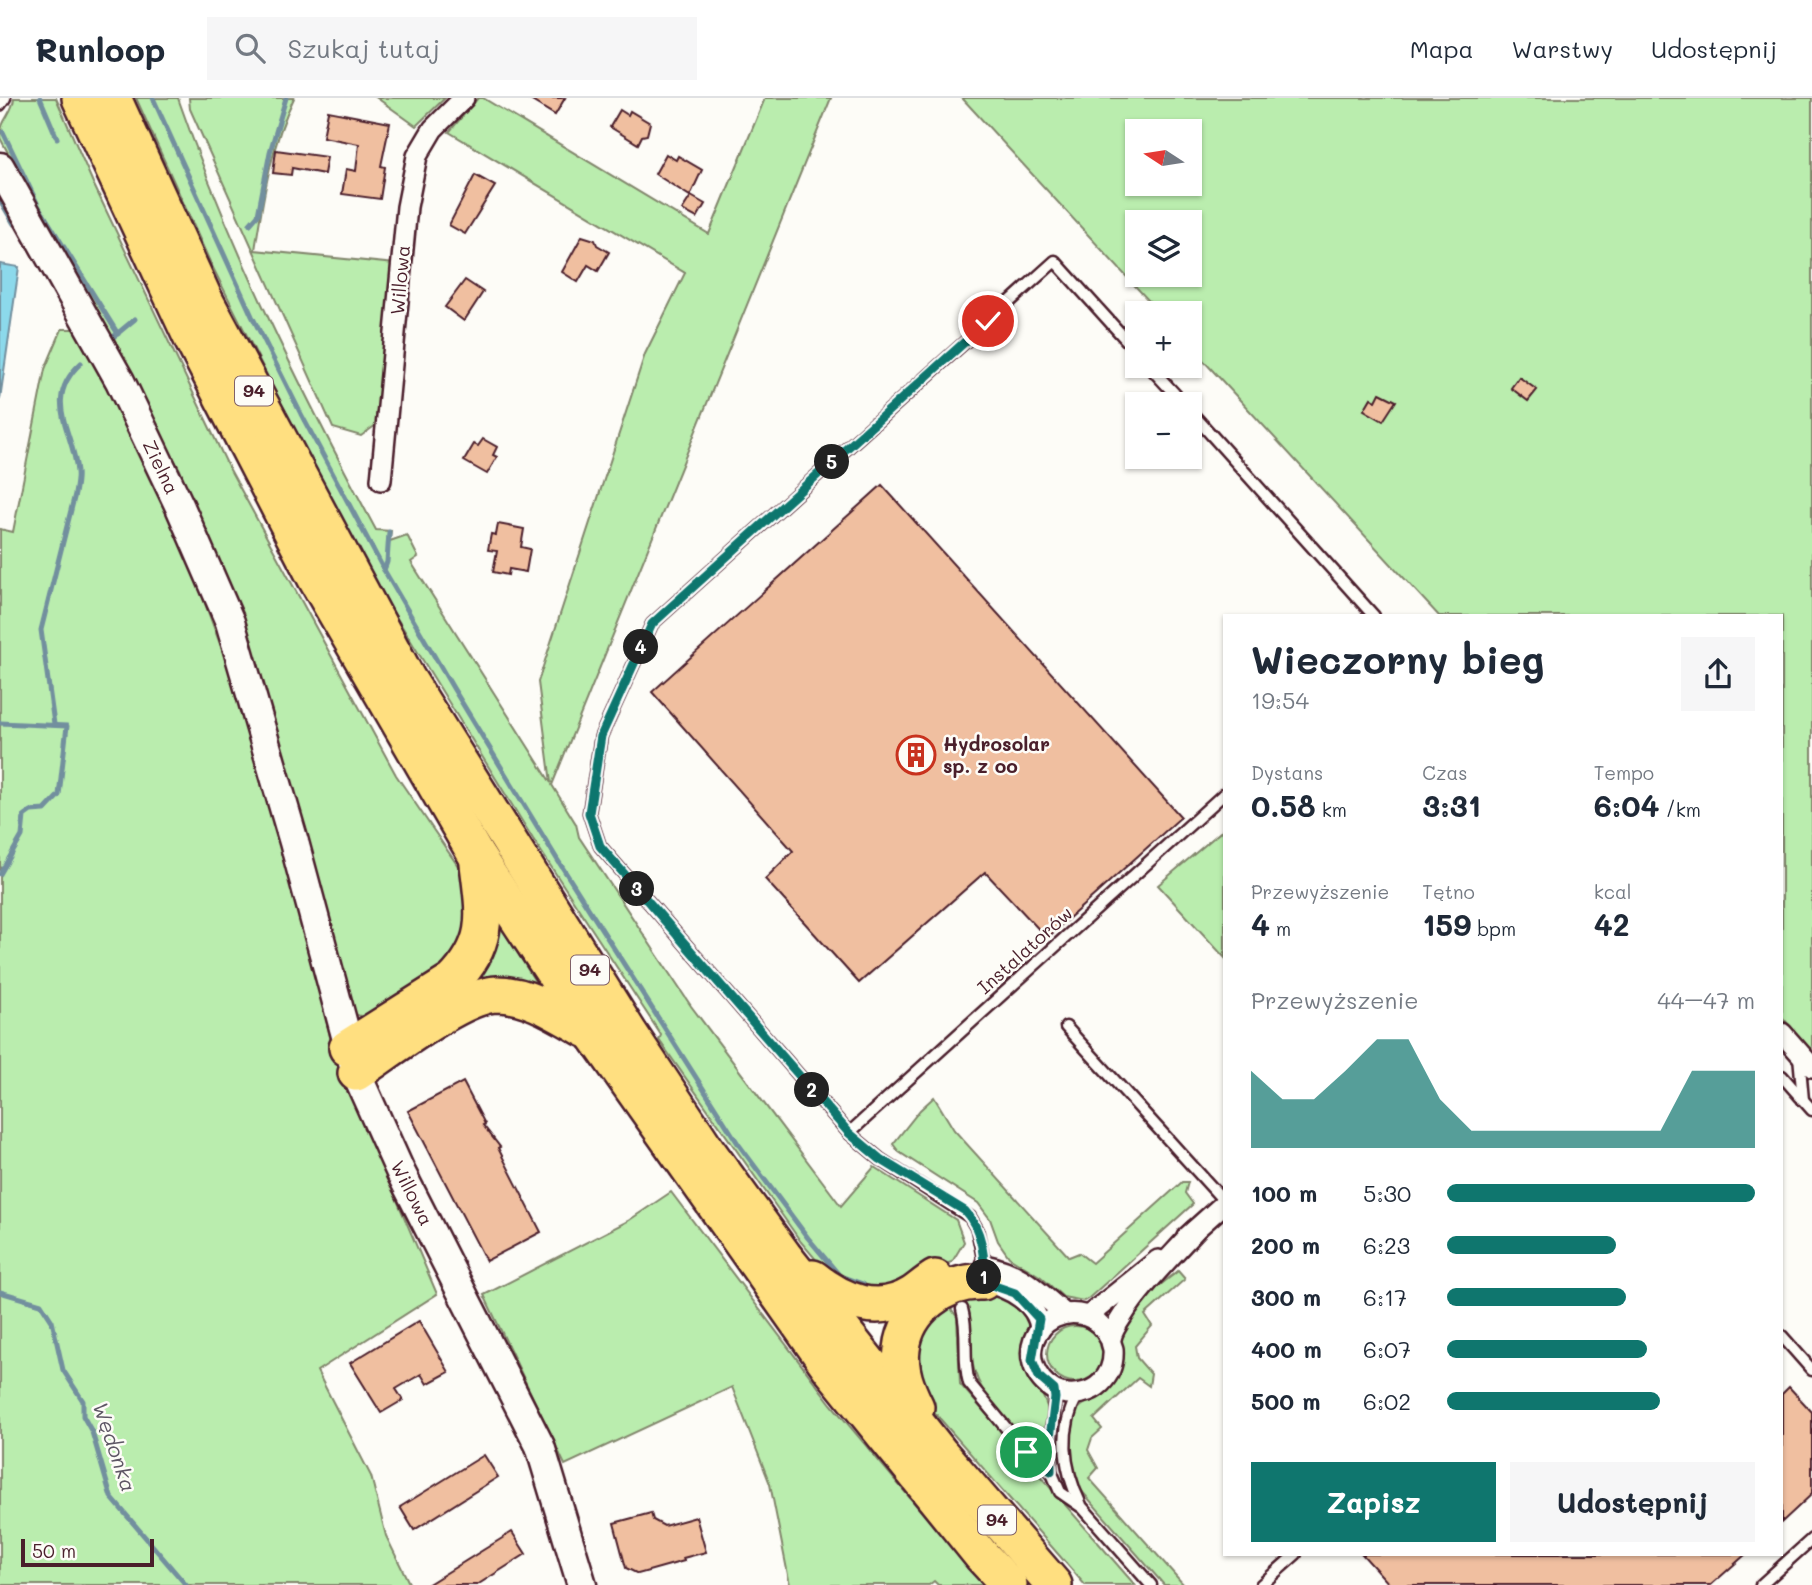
<!DOCTYPE html>
<html lang="pl">
<head>
<meta charset="utf-8">
<style>
  :root { --surface:#fff; --page:#f6f6f7; --text:#1f2937; --muted:#747a83; --line:#e0e1e3; --accent:#0f766e }
  body { margin:0; font-family:Mali,sans-serif; background:var(--page); color:var(--text); height:100vh; display:flex; flex-direction:column; font-size:26px; white-space:nowrap }
  * { box-sizing:border-box; margin:0 }
  p { font-size:23px; color:var(--muted) }
  .icon { flex:none; width:38px; height:38px; fill:none; stroke:currentColor; stroke-width:2; stroke-linecap:round; stroke-linejoin:round }
  .map { position:relative; flex:1; overflow:hidden }
  .details { position:absolute; left:1223px; top:516px; width:560px; height:942px; display:flex; flex-direction:column; background:var(--surface); border-radius:0px; box-shadow:0 2px 5px #0004 }
  .details>* { flex:none }
  .needle { width:46px; rotate:282deg }
  .controls { position:absolute; left:1125px; top:21px; display:grid; gap:14px }
  .controls a { display:grid; place-items:center; width:77px; height:77px; border-radius:0px; background:var(--surface); box-shadow:0 2px 5px #0004; font-size:35px }
  .scale { position:absolute; left:21px; bottom:18px; width:133px; box-sizing:border-box; padding-left:7px; border:4px solid #4a1f2b; border-top:0; font-size:19px; line-height:24px; white-space:nowrap; color:#4a1f2b; -webkit-text-stroke:5px #fdfcf7; paint-order:stroke }
  .pin { position:absolute; display:grid; place-items:center; width:60px; height:60px; color:#fff; margin:-30px; border:4px solid #fff; border-radius:50%; box-shadow:0 2px 7px #0007 }
  .km { position:absolute; width:35px; height:35px; margin:-18px; border-radius:50%; background:#222; color:#fff; font-size:19px; line-height:35px; text-align:center }
  .round { display:grid; place-items:center; flex:none; width:74px; height:74px; border-radius:0px; background:var(--page) }
  .overview { display:flex; align-items:center; justify-content:space-between; height:119px; padding:0 28px }
  h1 { font-size:38px; font-weight:700; line-height:52px }
  .stats { display:grid; grid-template-columns:repeat(3,1fr); gap:10px; height:119px; padding:7px 28px }
  .stats div { display:grid; align-content:center }
  .stats b { font-size:30px; font-weight:700 }
  .stats small { font-size:19px; font-weight:400 }
  .stats p { font-size:19px }
  .chart { height:196px; padding:14px 28px }
  .chart p { display:flex; justify-content:space-between }
  .chart svg { width:100%; height:126px; margin-top:7px; fill:var(--accent); opacity:.7 }
  .primary-button { display:flex; gap:14px; margin-top:auto; padding:14px 28px }
  .primary-button a { flex:1; height:80px; border-radius:0px; background:var(--accent); color:#fff; font-size:28px; font-weight:700; line-height:80px; text-align:center }
  .primary-button a+a { background:var(--page); color:var(--text) }
  ul { padding:0 28px; list-style:none; font-size:23px }
  li { display:grid; grid-template-columns:112px 84px 1fr; align-items:center; height:52px }
  li i { height:18px; border-radius:9px; background:var(--accent) }
  header { display:flex; align-items:center; gap:42px; box-sizing:border-box; height:98px; padding:0 35px; background:var(--surface); border-bottom:2px solid var(--line) }
  header strong { font-size:33px }
  nav { display:flex; gap:38px; margin-inline-start:auto; font-size:24px }
  .search { width:490px; height:63px; background:var(--page); display:flex; align-items:center; gap:18px; box-sizing:border-box; padding:0 24px; border-radius:0px; color:var(--muted); font-size:26px }
  .map>svg:first-child { display:block }
  .green { fill:#baedae; stroke:#82866c; stroke-width:2; fill-rule:evenodd }
  .water { fill:#8cd9eb; stroke:#728f9e; stroke-width:2 }
  .lines { fill:none; stroke-linecap:round; stroke-linejoin:round }
  .stream { stroke:#728f9e; stroke-width:5 }
  .building { fill:#f0bfa0; stroke:#4a1f2b; stroke-width:2 }
  .lane-casing { stroke:#4a1f2b; stroke-width:15 }
  .street-casing { stroke:#4a1f2b; stroke-width:24 }
  .secondary-casing { stroke:#4a1f2b; stroke-width:33 }
  .highway-casing { stroke:#4a1f2b; stroke-width:40 }
  .lane { stroke:#fdfcf7; stroke-width:10 }
  .street { stroke:#fdfcf7; stroke-width:19 }
  .secondary { stroke:#fdfcf7; stroke-width:28 }
  .highway { stroke:#ffdf80; stroke-width:35 }
  .route-casing { stroke:#fff; stroke-width:14 }
  .route { stroke:#0f766e; stroke-width:9 }
  .labels { text-anchor:middle; stroke-width:5; stroke-linejoin:round; paint-order:stroke }
  .shield { fill:#fdfcf7; stroke:#806168; stroke-width:2 }
  .shield-label { font-size:18px; font-weight:bold; fill:#4a1f2b }
  .street-label { font-size:19px; fill:#4a1f2b; stroke:#fdfcf7 }
  .poi-label { font-size:19px; font-weight:bold; fill:#4a1f2b; stroke:#fdfcf7; text-anchor:start }
  .water-label { font-size:21px; font-style:italic; fill:#5e5765; stroke:#fdfcf7 }
</style>
</head>
<body>
<header>
<strong>Runloop</strong>
<div class="search"><svg class="icon" aria-label="search" viewBox="0 0 24 24"><circle cx="10" cy="10" r="6"/><path d="M15 15l6 6"/></svg>Szukaj tutaj</div>
<nav><a>Mapa</a><a>Warstwy</a><a>Udostępnij</a></nav>
</header>
<div class="map">
<svg width="1812" height="1487" viewBox="0 0 1812 1487">
  <rect width="100%" height="100%" fill="#fdfcf7"/>
  <filter id="ink" filterUnits="userSpaceOnUse"><feTurbulence type="fractalNoise" baseFrequency=".0143" numOctaves="2"/><feDisplacementMap in="SourceGraphic" scale="14" xChannelSelector="R" yChannelSelector="G"/><feConvolveMatrix kernelMatrix="1 2 1 2 8 2 1 2 1" color-interpolation-filters="sRGB"/></filter>
  <g filter="url(#ink)">
    <g class="green">
      <path d="M14 0H56L93 85 228 368 396 677 460 771 473 808 467 853 369 921 357 917 350 909 245 547 180 372 0 40C0 21 13 16 14 0Z"/>
      <path d="M136 0H178C230 150 301 292 376 432L391 433 390 443 407 437 418 459 411 464 551 685 538 584 645 256 685 175 449 34 478 0H483L709 136 765 0H831L552 687 576 726 579 739 691 908 841 1108 874 1069 956 1122 964 1144 952 1164 929 1171 889 1196 829 1177 801 1144 659 942 661 937 533 741 390 509 294 331 210 164Z"/>
      <path d="M189 0H294C271 46 263 101 255 152L395 166 380 324 361 338 333 330 190 11Z"/>
      <path d="M377 0H445L416 28Z"/>
      <path d="M962 0H1812V953L1782 919V518H1439L1190 248V215H1160ZM1138 33H1190V86H1138ZM1138 124H1190V177H1138Z"/>
      <path d="M62 231H77L132 335 180 438 227 565 292 772 333 952 437 1196 317 1273 371 1378 386 1438 410 1487H0V431L13 434 45 271Z"/>
      <path d="M1225 730V860L1158 787Z"/>
      <path d="M491 812 546 901 455 890Z"/>
      <path d="M934 999 954 1032 1069 1159 1079 1155 1092 1165 1182 1084H1188L1185 1095 1193 1106 1089 1200 1084 1203 1063 1199 1041 1179 1009 1159 998 1143 990 1121 978 1105 899 1054 893 1046 920 1012Z"/>
      <path d="M671 1094 831 1306 983 1487H938L934 1483 929 1487H790L770 1386 732 1289 565 1367 484 1197 628 1123Z"/>
      <path d="M1178 1173 1185 1181 1145 1217 1152 1228 1135 1248 1137 1260 1151 1276 1149 1288 1138 1280 1094 1321 1102 1331 1092 1340 1088 1352 1098 1370 1089 1380 1184 1487H1164L1079 1390C1069 1365 1065 1336 1078 1311 1091 1299 1107 1295 1117 1280 1126 1266 1121 1253 1122 1238 1123 1211 1160 1188 1178 1173Z"/>
      <path d="M985 1192 1014 1203 1030 1222 1029 1237 1040 1291 1048 1311 1041 1351 1033 1353C1010 1326 978 1299 972 1263 968 1240 976 1229 965 1203Z"/>
      <path d="M947 1205 957 1219 960 1286 1135 1487H1085L914 1291 922 1221Z"/>
      <circle cx="1075" cy="1256" r="28"/>
    </g>
    <path class="water" d="M0 166 19 169 0 301Z"/>
    <g class="lines">
      <g class="stream">
        <path d="M40 0 57 40"/>
        <path d="M153 0 252 218 301 316 384 472 453 590 557 761 739 1047 808 1140 840 1178 863 1186"/>
        <path d="M3 34 39 109 118 236"/>
        <path d="M0 102 14 126"/>
        <path d="M250 126 258 117 270 54 286 0"/>
        <path d="M112 240 135 221"/>
        <path d="M384 472 387 464 389 434"/>
        <path d="M0 625 67 628 59 697 45 712 31 713 24 718 22 738 0 776"/>
        <path d="M54 626 41 532 75 396C76 389 78 381 77 374 74 333 41 302 81 265"/>
        <path d="M0 1194 41 1206 52 1223 63 1272 83 1303V1318L92 1334 111 1399 186 1487"/>
      </g>
    </g>
    <g class="building">
      <path d="M527 0H565L555 17Z"/>
      <path d="M620 12 628 17 630 13 650 25 647 37 642 38 638 46 610 29Z"/>
      <path d="M328 13 390 25 381 68 385 69 380 101 342 96 346 71 356 73 359 46 323 39Z"/>
      <path d="M276 52 327 59 324 76 292 70 291 77 273 75Z"/>
      <path d="M666 56 676 62 678 58 702 72 690 98 655 76Z"/>
      <path d="M475 77 495 88 465 136 449 127Z"/>
      <path d="M691 98 705 106 697 120 682 112Z"/>
      <path d="M582 138 595 142 597 147 609 154 598 173 588 167 578 184 562 174Z"/>
      <path d="M465 182 483 194 464 223 445 209Z"/>
      <path d="M1519 279 1537 292 1528 303 1511 290Z"/>
      <path d="M1380 295 1396 303 1383 323 1364 312 1371 300 1376 303Z"/>
      <path d="M483 341 497 349 493 357 497 359 487 376 464 363 474 346 478 348Z"/>
      <path d="M882 387 1181 719 1047 840 985 774 859 885 765 781 793 753 652 594Z"/>
      <path d="M498 426 524 431 521 449 530 451 526 474 509 471 508 477 493 474 497 453 488 452 491 436 496 437Z"/>
      <path d="M463 984 485 1026 483 1027 500 1049 498 1050 541 1134 486 1163 408 1013Z"/>
      <path d="M419 1223 449 1274 427 1286 421 1276 396 1291 403 1302 381 1315 350 1265Z"/>
      <path d="M1789 1289 1812 1314V1396L1782 1424V1296Z"/>
      <path d="M484 1357 498 1379 414 1432 400 1409Z"/>
      <path d="M651 1415 653 1422 664 1428 696 1419 706 1454 683 1460 684 1463 638 1476 626 1470 614 1425Z"/>
      <path d="M512 1434 526 1456 477 1487H427Z"/>
      <path d="M1362 1456H1746L1711 1487H1390Z"/>
    </g>
    <g class="lines">
      <defs>
        <g id="lane">
          <path d="M0 7 5 0"/>
          <path d="M1149 268 1184 306"/>
          <path d="M1190 313 1374 518"/>
          <path d="M1066 929 1225 1104"/>
          <path d="M1799 958 1803 1002"/>
          <path d="M1782 978 1812 1012"/>
          <path d="M849 1035 1225 695"/>
          <path d="M985 1170 977 1131 970 1119 880 1061 849 1035 600 748 589 715 601 638 652 526 1055 163 1138 255"/>
          <path d="M962 1211C969 1235 962 1261 969 1285L1026 1354 1051 1373"/>
          <path d="M1782 1238 1812 1272"/>
          <path d="M1054 1293V1316L1050 1340 1051 1373 1060 1394 1083 1410 1151 1487"/>
          <path d="M1078 1296C1058 1333 1063 1370 1081 1407"/>
          <path d="M1261 1487 1296 1456"/>
          <path d="M1761 1487 1812 1441"/>
        </g>
        <g id="street">
          <path d="M381 382 407 109 417 58 433 31 464 0"/>
          <path d="M1782 935 1812 969"/>
          <path d="M1187 1139 1225 1105"/>
          <path d="M985 1167C1023 1175 1036 1192 1065 1216"/>
          <path d="M983 1184C1007 1189 1039 1204 1040 1232"/>
          <path d="M1088 1218 1158 1162"/>
          <path d="M1110 1241C1084 1188 1011 1227 1037 1275 1042 1284 1051 1292 1061 1295 1075 1298 1091 1295 1101 1285 1110 1276 1114 1264 1113 1251 1112 1248 1110 1243 1111 1241 1112 1234 1119 1223 1123 1217 1138 1191 1174 1156 1195 1132"/>
        </g>
        <path id="secondary" d="M0 69 120 283 180 409 230 524 294 744 356 975 401 1075 540 1348 582 1487"/>
        <g id="highway">
          <path d="M80 0 193 243 316 481 477 759 593 935 830 1270 981 1457 1009 1487"/>
          <path d="M113 0 205 202 407 580 630 936 707 1052 784 1158 941 1356 1054 1487"/>
          <path d="M347 950 453 883C491 844 484 816 478 766"/>
          <path d="M356 975C388 954 461 897 497 896 529 896 560 917 587 932"/>
          <path d="M813 1180C843 1204 878 1218 913 1196 920 1191 927 1185 935 1180"/>
          <path d="M916 1309C907 1291 899 1272 902 1251 906 1212 945 1182 983 1184"/>
        </g>
      </defs>
      <use href="#lane" class="lane-casing"/>
      <use href="#street" class="street-casing"/>
      <use href="#secondary" class="secondary-casing"/>
      <use href="#highway" class="highway-casing"/>
      <use href="#lane" class="lane"/>
      <use href="#street" class="street"/>
      <use href="#secondary" class="secondary"/>
      <use href="#highway" class="highway"/>
    </g>
  </g>
  <g class="lines" filter="url(#ink)">
    <defs>
      <path id="route" d="M988 223 652 526 601 638 589 715 600 748 849 1035 880 1061 965 1113C982 1131 986 1160 983 1184L1015 1195 1039 1221 1032 1262 1039 1279 1054 1292 1055 1300 1050 1340 1051 1373 1026 1354"/>
    </defs>
    <use href="#route" class="route-casing"/>
    <use href="#route" class="route"/>
  </g>
  <defs>
    <symbol id="building-ring" viewBox="-11 -11 22 22"><circle r="9.5" fill="#fdfcf7" stroke="#c8321e" stroke-width="1.5"/><path d="M-4-6H4V6H1V3H-1V6H-4ZM-2.5-4.3h1.7v1.8h-1.7ZM.8-4.3h1.7v1.8H.8ZM-2.5-1h1.7V.8h-1.7ZM.8-1h1.7V.8H.8Z" fill="#c8321e"/></symbol>
  </defs>
  <g fill-rule="evenodd">
    <use href="#building-ring" x="894" y="635" width="44" height="44"/>
  </g>
  <g class="labels">
    <g class="shield">
      <rect x="235" y="278.5" width="38" height="29" rx="5"/>
      <rect x="571" y="857.5" width="38" height="29" rx="5"/>
      <rect x="978" y="1407.5" width="38" height="29" rx="5"/>
    </g>
    <g class="shield-label">
      <text x="254" y="299">94</text>
      <text x="590" y="878">94</text>
      <text x="997" y="1428">94</text>
    </g>
    <g class="street-label">
      <text transform="translate(400 182) rotate(-85)" y="7">Willowa</text>
      <text transform="translate(161 369) rotate(64)" y="7">Zielna</text>
      <text transform="translate(1025 852) rotate(-42)" y="7">Instalatorów</text>
      <text transform="translate(412 1095) rotate(63)" y="7">Willowa</text>
    </g>
    <g class="poi-label">
      <text x="943" y="653">Hydrosolar<tspan x="943" dy="22">sp. z oo</tspan></text>
    </g>
    <g class="water-label">
      <text transform="translate(114 1349) rotate(71)" y="7">Wędonka</text>
    </g>
  </g>
</svg>
<div class="controls">
<a><svg class="needle" viewBox="-14 -14 28 28"><path d="M0-13l5 13h-10z" fill="#e53935"/><path d="M0 13l5-13h-10z" fill="#747a83"/></svg></a>
<a><svg class="icon" aria-label="layers" viewBox="0 0 24 24"><path d="M12 4l9 5-9 5-9-5zM3 14l9 5 9-5"/></svg></a>
<a>+</a>
<a>−</a>
</div>
<div class="scale">50 m</div>
<div class="pin" style="left:1026px;top:1354px;background:#1e9e55"><svg class="icon" aria-label="arrive" viewBox="0 0 24 24"><path d="M6 21V4h12l-3 4 3 4H6"/></svg></div>
<div class="pin" style="left:988px;top:223px;background:#d93025"><svg class="icon" aria-label="check" viewBox="0 0 24 24"><path d="M5 12l5 5 9-10"/></svg></div>
<b class="km" style="left:984px;top:1179px">1</b>
<b class="km" style="left:812px;top:992px">2</b>
<b class="km" style="left:637px;top:791px">3</b>
<b class="km" style="left:641px;top:549px">4</b>
<b class="km" style="left:832px;top:364px">5</b>
<section class="details">
<div class="overview"><div><h1>Wieczorny bieg</h1><p>19:54</p></div><a class="round"><svg class="icon" aria-label="share" viewBox="0 0 24 24"><path d="M12 15V3M7 8l5-5 5 5M5 13v7h14v-7"/></svg></a></div>
<div class="stats">
<div><p>Dystans</p><b>0.58<small> km</small></b></div>
<div><p>Czas</p><b>3:31</b></div>
<div><p>Tempo</p><b>6:04<small> /km</small></b></div>
</div>
<div class="stats">
<div><p>Przewyższenie</p><b>4<small> m</small></b></div>
<div><p>Tętno</p><b>159<small> bpm</small></b></div>
<div><p>kcal</p><b>42</b></div>
</div>
<div class="chart"><p><span>Przewyższenie</span>44–47 m</p>
<svg viewBox="0 0 160 44" preserveAspectRatio="none"><path d="M0 44V17L10 27L20 27L30 17L40 6L50 6L60 27L70 38L80 38L90 38L100 38L110 38L120 38L130 38L140 17L150 17L160 17V44z"/></svg>
</div>
<ul>
<li><b>100 m</b>5:30<i style="width:100%"></i></li>
<li><b>200 m</b>6:23<i style="width:55%"></i></li>
<li><b>300 m</b>6:17<i style="width:58%"></i></li>
<li><b>400 m</b>6:07<i style="width:65%"></i></li>
<li><b>500 m</b>6:02<i style="width:69%"></i></li>
</ul>
<div class="primary-button"><a>Zapisz</a><a>Udostępnij</a></div>
</section>
</div>
</body>
</html>
